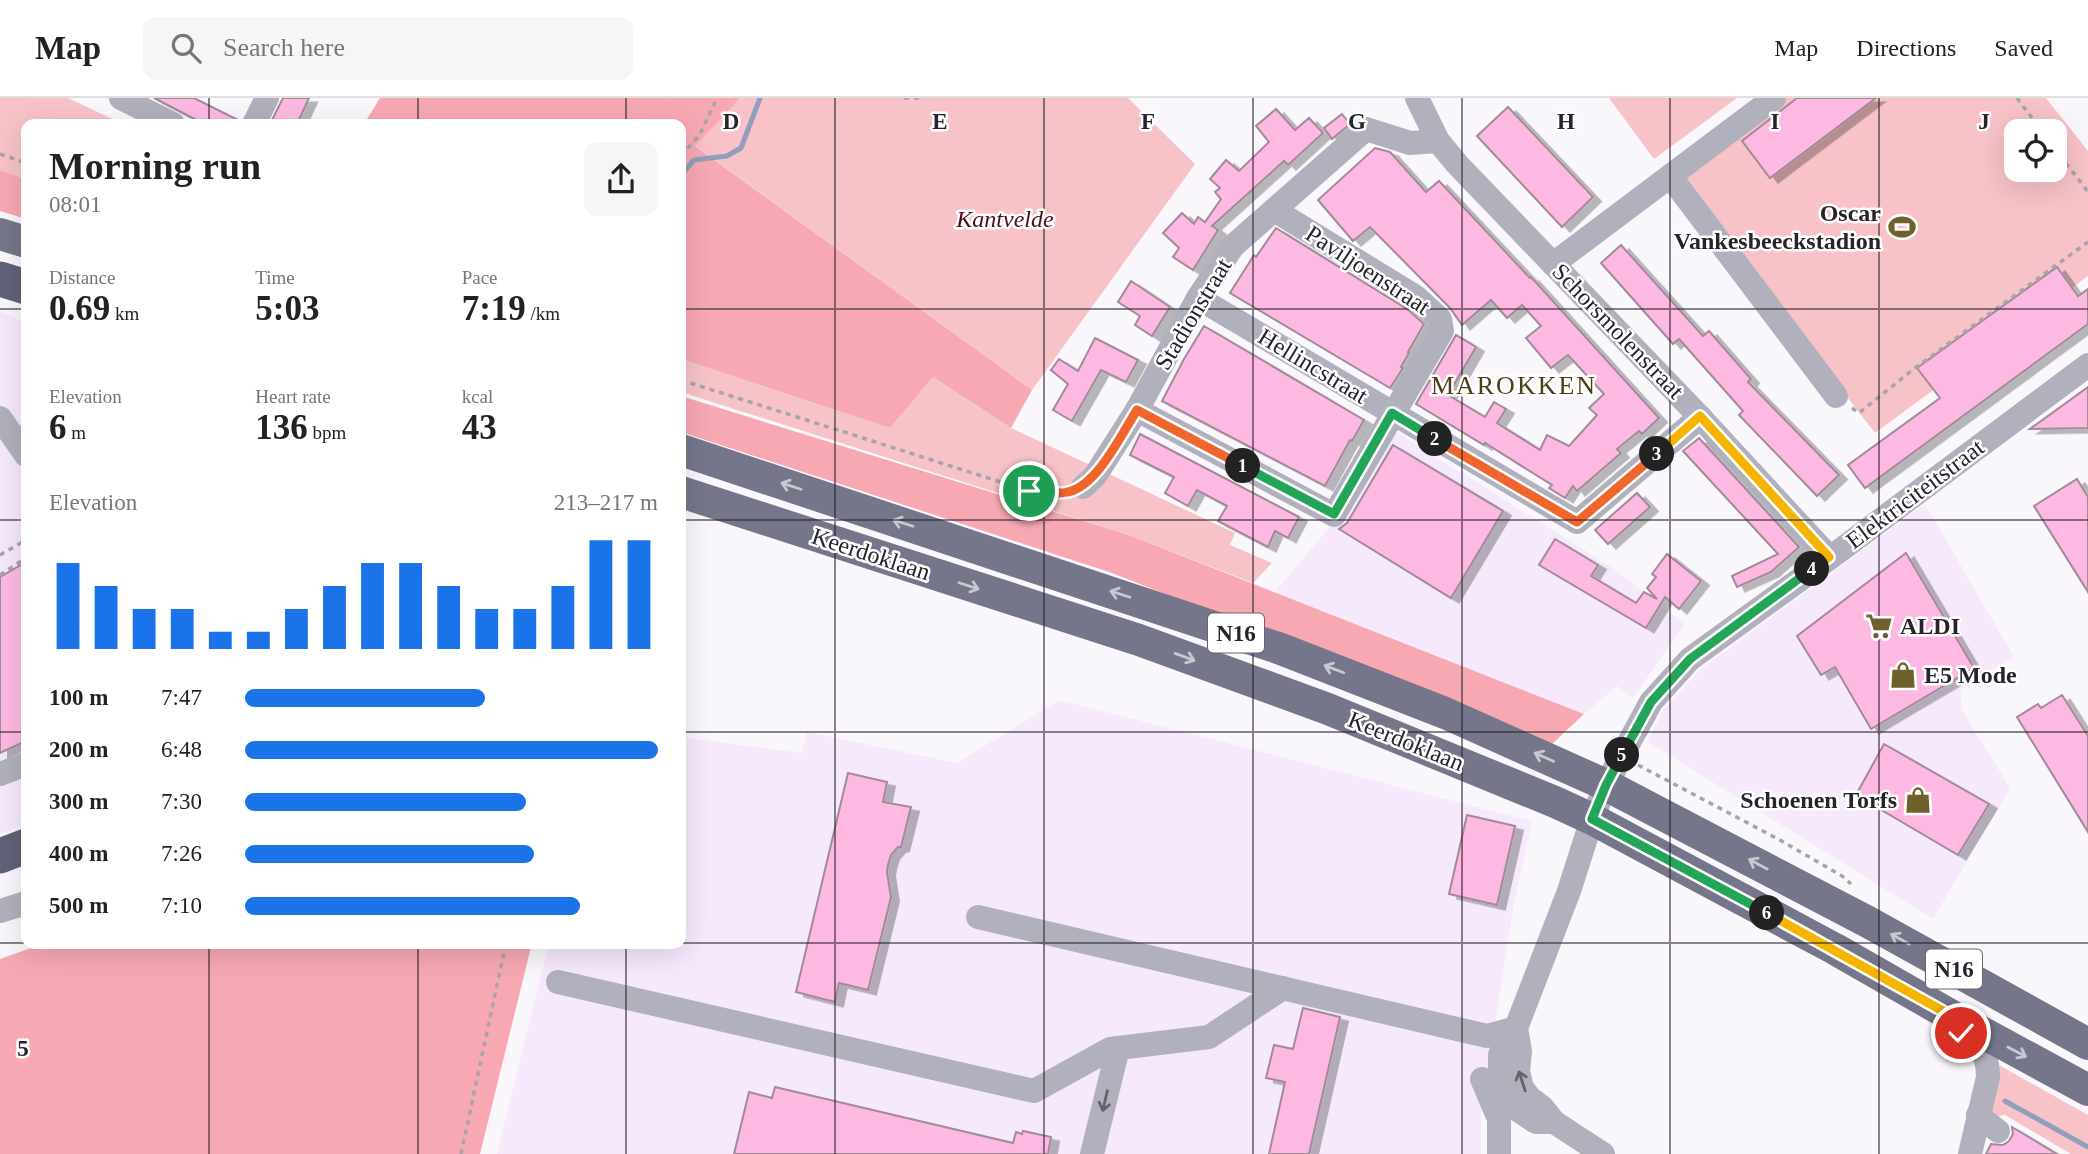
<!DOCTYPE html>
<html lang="en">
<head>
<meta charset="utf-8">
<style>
  :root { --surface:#fff; --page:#f6f6f6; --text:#222; --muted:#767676; --line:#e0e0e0; --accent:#1a73e8 }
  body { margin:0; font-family:"Times New Roman",serif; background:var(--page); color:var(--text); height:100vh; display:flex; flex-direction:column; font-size:26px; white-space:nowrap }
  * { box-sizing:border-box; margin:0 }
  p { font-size:23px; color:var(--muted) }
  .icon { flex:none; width:38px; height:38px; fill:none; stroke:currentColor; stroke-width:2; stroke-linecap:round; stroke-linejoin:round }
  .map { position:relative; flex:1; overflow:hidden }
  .sheet { position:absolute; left:21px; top:21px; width:665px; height:830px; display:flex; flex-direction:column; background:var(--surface); border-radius:14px; box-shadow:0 7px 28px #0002 }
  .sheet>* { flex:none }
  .controls { position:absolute; left:2004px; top:21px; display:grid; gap:14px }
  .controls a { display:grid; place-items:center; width:63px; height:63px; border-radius:14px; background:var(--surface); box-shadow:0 7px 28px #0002; font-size:35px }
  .pin { position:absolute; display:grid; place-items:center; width:60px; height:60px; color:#fff; margin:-30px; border:4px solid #fff; border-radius:50%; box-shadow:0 2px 7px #0007 }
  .km { position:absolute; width:35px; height:35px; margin:-18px; border-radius:50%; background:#222; color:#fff; font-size:19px; line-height:35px; text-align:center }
  .round { display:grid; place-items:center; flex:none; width:74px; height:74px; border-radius:14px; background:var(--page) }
  .overview { display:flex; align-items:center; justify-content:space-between; height:119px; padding:0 28px }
  h1 { font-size:38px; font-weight:700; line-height:52px }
  .figures { display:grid; grid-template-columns:repeat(3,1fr); gap:10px; height:119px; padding:7px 28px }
  .figures div { display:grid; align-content:center }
  .figures b { font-size:35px; font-weight:700 }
  .figures small { font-size:19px; font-weight:400 }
  .figures p { font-size:19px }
  .chart { height:196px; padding:14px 28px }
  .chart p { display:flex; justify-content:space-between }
  .chart svg { width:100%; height:126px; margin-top:7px; stroke:var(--accent); stroke-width:6 }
  ul { padding:0 28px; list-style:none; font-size:23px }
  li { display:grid; grid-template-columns:112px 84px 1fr; align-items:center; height:52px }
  li i { height:18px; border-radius:9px; background:var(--accent) }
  header { display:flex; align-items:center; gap:42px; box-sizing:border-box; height:98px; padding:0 35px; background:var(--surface); border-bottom:2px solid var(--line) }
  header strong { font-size:33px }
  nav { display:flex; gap:38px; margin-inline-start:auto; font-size:24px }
  .search { width:490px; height:63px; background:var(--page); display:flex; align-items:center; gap:18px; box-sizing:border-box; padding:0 24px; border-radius:14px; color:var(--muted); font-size:26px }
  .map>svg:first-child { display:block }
  .built { fill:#f5e9fb }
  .green { fill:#f7c2c8; fill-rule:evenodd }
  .forest { fill:#f7a8b3 }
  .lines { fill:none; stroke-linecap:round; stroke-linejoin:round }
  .stream { stroke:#909fba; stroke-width:5 }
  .building { fill:#feb9e2; stroke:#a28a98; stroke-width:2; filter:url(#shadow) }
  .path { stroke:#a8a4ab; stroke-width:3.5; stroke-dasharray:5 5; stroke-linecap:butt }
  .minor { stroke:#b1b1bd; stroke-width:24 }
  .major { stroke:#76768a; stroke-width:32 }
  .highway { stroke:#616177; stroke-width:35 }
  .oneway { stroke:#c8c8d0 }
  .oneway2 { stroke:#66626d }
  .split-1-casing { stroke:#fff; stroke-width:14 }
  .split-2-casing { stroke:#fff; stroke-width:14 }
  .split-3-casing { stroke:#fff; stroke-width:14 }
  .split-4-casing { stroke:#fff; stroke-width:14 }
  .split-5-casing { stroke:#fff; stroke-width:14 }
  .split-6-casing { stroke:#fff; stroke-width:14 }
  .split-7-casing { stroke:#fff; stroke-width:14 }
  .split-1 { stroke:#f0652b; stroke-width:9 }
  .split-2 { stroke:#22a559; stroke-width:9 }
  .split-3 { stroke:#f0652b; stroke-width:9 }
  .split-4 { stroke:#f5b400; stroke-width:9 }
  .split-5 { stroke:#22a559; stroke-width:9 }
  .split-6 { stroke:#22a559; stroke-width:9 }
  .split-7 { stroke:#f5b400; stroke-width:9 }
  .grid { fill:none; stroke:#28222b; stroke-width:2; stroke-opacity:0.55 }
  .labels { text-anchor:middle; stroke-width:5; stroke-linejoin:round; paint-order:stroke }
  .shield { fill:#fff; stroke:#68646b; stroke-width:2 }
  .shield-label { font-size:23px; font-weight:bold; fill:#28222b }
  .poi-label { font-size:24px; font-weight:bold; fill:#28222b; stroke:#fff; text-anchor:end }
  .park-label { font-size:24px; font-style:italic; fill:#4f0a1e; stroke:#fff }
  .street-label { font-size:24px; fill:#28222b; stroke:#fff }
  .neighbourhood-label { font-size:26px; letter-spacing:2px; fill:#493f16; stroke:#fff }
  .grid-label { font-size:23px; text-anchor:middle; font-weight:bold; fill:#28222b; stroke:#fff; stroke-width:5; stroke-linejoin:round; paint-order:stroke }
</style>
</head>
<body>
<header>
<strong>Map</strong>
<div class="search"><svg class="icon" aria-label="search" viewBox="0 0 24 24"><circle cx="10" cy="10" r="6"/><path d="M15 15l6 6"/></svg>Search here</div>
<nav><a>Map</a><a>Directions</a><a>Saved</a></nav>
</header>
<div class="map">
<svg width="2088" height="1056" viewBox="0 0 2088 1056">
  <defs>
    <filter id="shadow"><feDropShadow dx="8" dy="4.5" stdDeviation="0" flood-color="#0004"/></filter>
  </defs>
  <rect width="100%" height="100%" fill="#faf7fc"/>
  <g class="built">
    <path d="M0 213 26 225V725L0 736Z"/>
    <path d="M1392 331 1610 468 1685 526 1633 600 1617 588 1584 616 1275 494 1331 427Z"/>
    <path d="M1925 406 2014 559 1961 592V610L2010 690 1933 821 1648 644 1663 612 1700 572Z"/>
    <path d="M1059 602 1532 723 1513 811 1481 1017V1056H497L549 845H681V639L801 655 807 634 957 665Z"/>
  </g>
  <g class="green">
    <path d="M0 0H68L123 26H26V81L0 72Z"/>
    <path d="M740 0H1128L1195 66 1032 292 694 47Z"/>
    <path d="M1609 0H1737L1654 61Z"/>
    <path d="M1784 0H2046L2088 53V178L1875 335 1678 80ZM2016 33H2054V72H2016Z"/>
    <path d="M681 261 890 330 933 279 1011 330 1235 435 1230 447 1272 465 1253 485 1129 437 681 294Z"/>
    <path d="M1999 967 2088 1017V1056H2071L2005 1017 1998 1018 1992 1013Z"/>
  </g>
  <g class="forest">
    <path d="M380 0H740L695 48 1032 292 1011 330 933 279 890 330 681 261V26H364Z"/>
    <path d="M0 72 26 81V121L0 113Z"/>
    <path d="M681 298 1129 437 1584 616 1550 648 1112 475 681 334Z"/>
    <path d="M45 845H532L480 1056H0V861Z"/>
  </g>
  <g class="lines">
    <g class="stream">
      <path d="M681 77 694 62 727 58 741 50 760 0"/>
      <path d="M2005 1003 2088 1049"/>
    </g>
  </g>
  <g class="building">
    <path d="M154 0H194L240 23 239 26H204Z"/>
    <path d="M283 0H309L297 26H270Z"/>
    <path d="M1797 0H1876L1770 80 1742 43Z"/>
    <path d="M1508 9 1593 99 1562 129 1477 38Z"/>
    <path d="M1276 11 1295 32 1309 20 1323 35 1288 67 1284 63 1212 128 1218 132 1193 172 1173 159 1179 150 1163 135 1182 115 1194 126 1198 119 1205 124 1221 101 1215 94 1220 90 1210 81 1226 62 1239 73 1269 44 1256 28Z"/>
    <path d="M1342 16 1350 26 1332 41 1324 30Z"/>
    <path d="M1375 50 1390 54 1426 94 1439 83 1530 180 1531 179 1659 320 1642 336 1639 333 1617 351 1621 355 1577 393 1573 388 1565 400 1549 390 1552 387 1485 345 1484 347 1416 306 1456 237 1476 249 1448 297 1485 319 1494 304 1506 311 1497 325 1540 352 1547 337 1569 348 1597 317 1589 310 1604 296 1568 257 1551 270 1526 240 1541 228 1522 207 1507 220 1491 202 1462 227 1450 210 1370 129 1353 143 1318 102Z"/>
    <path d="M1276 130 1407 211 1424 226 1408 254 1409 255 1401 269 1403 270 1390 290 1230 195 1254 157 1256 159Z"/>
    <path d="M1621 147 1703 238 1709 233 1751 281 1748 284 1839 377 1817 398 1739 317 1743 313 1679 241 1673 246 1601 165Z"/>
    <path d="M2057 169 2078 198 2088 191V226L1865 390 1848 367 1940 300 1917 270Z"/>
    <path d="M1131 183 1170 209 1152 238 1135 227 1140 218 1118 204Z"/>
    <path d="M1204 228 1364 322 1352 343 1350 342 1325 388 1162 303 1184 261Z"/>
    <path d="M1095 240 1138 262 1126 284 1101 272 1072 323 1053 312 1068 286 1051 272 1059 261 1078 273Z"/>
    <path d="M2088 289V330L2030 331Z"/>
    <path d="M1140 336 1299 419 1288 440 1275 433 1268 449 1218 423 1227 408 1197 392 1188 408 1165 395 1174 379 1130 357Z"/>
    <path d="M1699 340 1799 449 1771 474 1737 489 1732 478 1778 456 1683 353Z"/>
    <path d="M1393 347 1503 413 1451 500 1339 431 1347 425Z"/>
    <path d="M2077 381 2088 399V494L2034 408Z"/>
    <path d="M1637 395 1650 409 1608 446 1595 432Z"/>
    <path d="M1555 441 1598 467 1591 478 1636 505 1644 494 1657 501 1647 490 1656 479 1652 476 1667 456 1701 483 1679 511 1665 499 1646 530 1539 467Z"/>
    <path d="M1906 455 1974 570 1871 631 1835 569 1821 577 1797 538Z"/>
    <path d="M26 464V643L0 655V479Z"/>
    <path d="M2062 597 2088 638V734L2017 619 2038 606 2041 610Z"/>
    <path d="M1884 646 1989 706 1958 757 1856 697Z"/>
    <path d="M848 675 887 684 883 704 911 709 901 749H898L891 757 888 767 887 774 891 799 868 892 839 885 835 904 796 894Z"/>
    <path d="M1467 717 1515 728 1497 807 1449 796Z"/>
    <path d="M1303 910 1340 919 1309 1056H1269L1285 984 1266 980 1274 947 1293 951Z"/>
    <path d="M775 989 1013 1045 1016 1034 1022 1036 1023 1033 1051 1039 1048 1056H734L749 994 772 1000Z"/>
    <path d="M2012 1029 2057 1056H1986L1991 1046 2003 1047 2009 1043 2013 1036Z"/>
  </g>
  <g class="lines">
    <g class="path">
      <path d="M904 0H921"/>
      <path d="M2017 0 2042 33"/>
      <path d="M2054 49 2088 94"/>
      <path d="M0 56 26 65"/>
      <path d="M681 58 700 36 717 0"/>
      <path d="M681 282 1029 393 1064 395"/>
      <path d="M1852 310 1859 315 1915 270 2088 144"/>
      <path d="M0 457 26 442"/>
      <path d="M0 477 26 460"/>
      <path d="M1638 667 1778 741 1842 778 1851 786"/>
      <path d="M461 1056 506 845"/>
    </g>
    <g class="minor">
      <path d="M121 0 173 26"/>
      <path d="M1417 0 1438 43 1457 66 1700 319 1829 459"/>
      <path d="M254 26 267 0"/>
      <path d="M1670 78 1836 298"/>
      <path d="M1553 166 1774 0"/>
      <path d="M1198 200 1577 424 1700 319"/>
      <path d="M1137 312 1334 417 1442 233 1440 221 1416 199 1274 112"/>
      <path d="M0 320 26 357"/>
      <path d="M1083 389 1095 378 1137 312 1198 200 1233 148 1366 31 1410 45 1438 43"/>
      <path d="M0 676 26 666"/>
      <path d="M0 813 26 805"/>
      <path d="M978 819 1487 938 1516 930"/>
      <path d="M558 884 1034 993 1110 951 1209 939 1283 890"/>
      <path d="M1516 930 1520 953 1518 973 1522 990 1530 1000 1542 1009 1554 1024 1603 1056"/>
      <path d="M1958 931C1963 938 1970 940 1976 946 1985 954 1988 967 1988 979L1970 1056"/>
      <path d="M1482 981 1499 1021V1056"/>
      <path d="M1978 1017 1998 1033"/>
      <path d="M1554 1024H1536L1516 1011 1511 1005 1502 990 1500 980V957L1506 940 1516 930 1535 881 1569 793 1592 721 1606 687 1651 604 1690 561 1842 451 2088 267"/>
      <path d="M1092 1056 1118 950"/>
    </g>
    <g class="major">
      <path d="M0 136 26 144"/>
      <path d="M681 352 1281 551 1445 615 1606 687 1868 824 2088 946"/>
      <path d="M681 394 1139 542 1328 611 1555 704 1592 721 1835 851 1950 917 2088 992"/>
    </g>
    <g class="highway">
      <path d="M0 181 26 189"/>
      <path d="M0 758 26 748"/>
    </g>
  </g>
  <defs><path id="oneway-shaft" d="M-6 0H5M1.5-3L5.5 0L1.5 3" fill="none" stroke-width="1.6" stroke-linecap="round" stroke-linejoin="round" transform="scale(1.75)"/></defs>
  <g class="oneway">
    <use href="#oneway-shaft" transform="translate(791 388) rotate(-162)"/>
    <use href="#oneway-shaft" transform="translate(903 425) rotate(-162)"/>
    <use href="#oneway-shaft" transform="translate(969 488) rotate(18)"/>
    <use href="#oneway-shaft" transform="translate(1120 496) rotate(-162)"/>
    <use href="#oneway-shaft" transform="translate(1185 559) rotate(20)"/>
    <use href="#oneway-shaft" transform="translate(1334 571) rotate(-159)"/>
    <use href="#oneway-shaft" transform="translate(1544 659) rotate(-156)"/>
    <use href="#oneway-shaft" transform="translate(1758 766) rotate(-152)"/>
    <use href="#oneway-shaft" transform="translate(1900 841) rotate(-151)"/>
    <use href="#oneway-shaft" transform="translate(2017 954) rotate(28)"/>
  </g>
  <g class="oneway2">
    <use href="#oneway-shaft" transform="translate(1522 983) rotate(-108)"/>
    <use href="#oneway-shaft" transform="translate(1105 1003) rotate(103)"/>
  </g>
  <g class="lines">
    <defs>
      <path id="split-1" d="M1029 393C1041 393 1056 397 1068 394 1097 388 1121 337 1137 312L1243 368"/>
      <path id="split-2" d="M1243 368 1334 416 1392 315 1435 341"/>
      <path id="split-3" d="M1435 341 1577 424 1657 356"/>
      <path id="split-4" d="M1657 356 1700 318 1829 459 1812 471"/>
      <path id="split-5" d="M1622 657 1651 604 1690 561 1812 471"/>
      <path id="split-6" d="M1622 657 1606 687 1592 721 1767 815"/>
      <path id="split-7" d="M1767 815 1950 917 1961 935"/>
    </defs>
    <use href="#split-1" class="split-1-casing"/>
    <use href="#split-2" class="split-2-casing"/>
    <use href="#split-3" class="split-3-casing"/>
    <use href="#split-4" class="split-4-casing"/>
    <use href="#split-5" class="split-5-casing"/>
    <use href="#split-6" class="split-6-casing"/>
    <use href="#split-7" class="split-7-casing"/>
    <use href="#split-1" class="split-1"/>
    <use href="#split-2" class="split-2"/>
    <use href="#split-3" class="split-3"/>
    <use href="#split-4" class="split-4"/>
    <use href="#split-5" class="split-5"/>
    <use href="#split-6" class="split-6"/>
    <use href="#split-7" class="split-7"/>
  </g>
  <path class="grid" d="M209 0V26M418 0V26M626 0V26M835 0V1056M1044 0V1056M1253 0V1056M1462 0V1056M1670 0V1056M1879 0V1056M0 211H26M681 211H2088M0 422H26M681 422H2088M0 634H26M681 634H2088M0 845H26M209 845V1056M418 845V1056M626 845V1056M681 845H2088"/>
  <defs>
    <symbol id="stadium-bare" viewBox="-9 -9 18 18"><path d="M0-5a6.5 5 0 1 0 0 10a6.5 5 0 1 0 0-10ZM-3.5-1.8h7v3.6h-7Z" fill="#6e612e" stroke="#fff" stroke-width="2.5" paint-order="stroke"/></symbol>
    <symbol id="supermarket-bare" viewBox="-9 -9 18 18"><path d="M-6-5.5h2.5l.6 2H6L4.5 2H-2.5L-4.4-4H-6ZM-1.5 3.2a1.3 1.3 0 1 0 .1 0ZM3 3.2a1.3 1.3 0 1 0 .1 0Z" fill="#6e612e" stroke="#fff" stroke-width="2.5" paint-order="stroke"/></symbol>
    <symbol id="shop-bare" viewBox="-9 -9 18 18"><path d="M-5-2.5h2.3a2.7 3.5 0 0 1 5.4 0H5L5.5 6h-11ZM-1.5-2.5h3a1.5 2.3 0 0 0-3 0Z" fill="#6e612e" stroke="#fff" stroke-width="2.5" paint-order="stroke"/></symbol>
  </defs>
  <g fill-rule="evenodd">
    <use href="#stadium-bare" x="1883" y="110" width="38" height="38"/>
    <use href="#supermarket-bare" x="1860" y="509" width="38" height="38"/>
    <use href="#shop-bare" x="1884" y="558" width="38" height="38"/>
    <use href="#shop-bare" x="1899" y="683" width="38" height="38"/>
  </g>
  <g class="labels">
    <g class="shield">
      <rect x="1208" y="515.5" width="56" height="39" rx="5"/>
      <rect x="1926" y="851.5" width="56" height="39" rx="5"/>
    </g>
    <g class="shield-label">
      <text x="1236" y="543">N16</text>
      <text x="1954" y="879">N16</text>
    </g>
    <g class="poi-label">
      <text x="1881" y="123">Oscar<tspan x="1881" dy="28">Vankesbeeckstadion</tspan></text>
      <text x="1900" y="536" text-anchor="start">ALDI</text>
      <text x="1924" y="585" text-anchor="start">E5 Mode</text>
      <text x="1897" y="710">Schoenen Torfs</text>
    </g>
    <g class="park-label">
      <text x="1005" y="129">Kantvelde</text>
    </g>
    <g class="street-label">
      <text transform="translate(1368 172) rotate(33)" y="8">Paviljoenstraat</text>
      <text transform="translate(1193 216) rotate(-59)" y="8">Stadionstraat</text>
      <text transform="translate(1618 233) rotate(46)" y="8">Schorsmolenstraat</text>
      <text transform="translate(1313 268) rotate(31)" y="8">Hellincstraat</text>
      <text transform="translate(1915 396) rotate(-37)" y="8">Elektriciteitstraat</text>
      <text transform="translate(871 456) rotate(18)" y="8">Keerdoklaan</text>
      <text transform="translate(1406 643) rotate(22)" y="8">Keerdoklaan</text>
    </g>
    <g class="neighbourhood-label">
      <text x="1514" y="296">MAROKKEN</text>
    </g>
  </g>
  <g class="grid-label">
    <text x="731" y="31">D</text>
    <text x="940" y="31">E</text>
    <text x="1148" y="31">F</text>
    <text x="1357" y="31">G</text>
    <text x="1566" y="31">H</text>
    <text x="1775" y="31">I</text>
    <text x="1984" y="31">J</text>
    <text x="23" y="958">5</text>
  </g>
</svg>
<div class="controls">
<a><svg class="icon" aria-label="locate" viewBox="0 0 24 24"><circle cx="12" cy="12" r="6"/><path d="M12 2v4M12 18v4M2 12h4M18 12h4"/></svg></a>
</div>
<div class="pin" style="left:1029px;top:393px;background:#1e9e55"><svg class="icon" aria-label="arrive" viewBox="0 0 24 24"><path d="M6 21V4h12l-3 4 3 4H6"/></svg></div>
<div class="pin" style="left:1961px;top:935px;background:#d93025"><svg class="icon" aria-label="check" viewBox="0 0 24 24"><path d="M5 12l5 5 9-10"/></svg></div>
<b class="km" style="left:1243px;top:368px">1</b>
<b class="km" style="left:1435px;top:341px">2</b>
<b class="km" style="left:1657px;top:356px">3</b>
<b class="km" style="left:1812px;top:471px">4</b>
<b class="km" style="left:1622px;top:657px">5</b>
<b class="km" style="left:1767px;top:815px">6</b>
<section class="sheet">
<div class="overview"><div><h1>Morning run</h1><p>08:01</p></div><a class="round"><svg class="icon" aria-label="share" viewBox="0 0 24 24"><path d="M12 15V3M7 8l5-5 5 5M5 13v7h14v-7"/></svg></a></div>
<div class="figures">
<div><p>Distance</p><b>0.69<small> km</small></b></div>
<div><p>Time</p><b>5:03</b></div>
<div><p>Pace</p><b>7:19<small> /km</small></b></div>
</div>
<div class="figures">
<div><p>Elevation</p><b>6<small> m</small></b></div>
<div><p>Heart rate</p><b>136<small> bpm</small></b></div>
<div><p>kcal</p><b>43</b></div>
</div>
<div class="chart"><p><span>Elevation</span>213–217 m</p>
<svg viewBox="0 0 160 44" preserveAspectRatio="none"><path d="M5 44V14M15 44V22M25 44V30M35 44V30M45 44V38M55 44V38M65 44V30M75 44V22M85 44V14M95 44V14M105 44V22M115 44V30M125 44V30M135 44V22M145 44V6M155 44V6"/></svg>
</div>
<ul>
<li><b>100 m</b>7:47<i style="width:58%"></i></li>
<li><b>200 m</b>6:48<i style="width:100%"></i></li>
<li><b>300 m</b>7:30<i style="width:68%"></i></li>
<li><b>400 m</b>7:26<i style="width:70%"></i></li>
<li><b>500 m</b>7:10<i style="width:81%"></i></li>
</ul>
</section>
</div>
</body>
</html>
